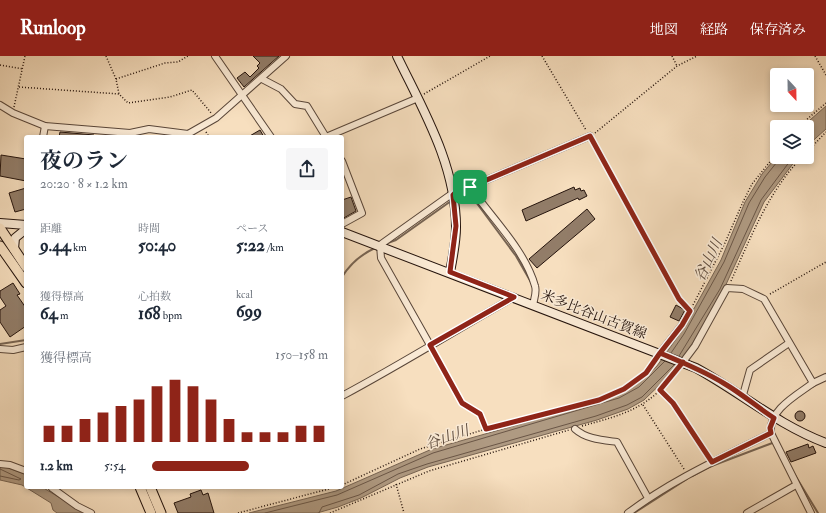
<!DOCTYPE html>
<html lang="ja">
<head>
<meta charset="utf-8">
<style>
  :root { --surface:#fff; --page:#f6f6f7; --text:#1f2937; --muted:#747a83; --accent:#8f2418 }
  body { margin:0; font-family:"IM FELL Double Pica","Noto Serif JP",serif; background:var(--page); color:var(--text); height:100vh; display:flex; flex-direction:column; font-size:15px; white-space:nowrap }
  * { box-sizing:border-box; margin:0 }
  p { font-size:13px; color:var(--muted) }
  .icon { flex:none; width:22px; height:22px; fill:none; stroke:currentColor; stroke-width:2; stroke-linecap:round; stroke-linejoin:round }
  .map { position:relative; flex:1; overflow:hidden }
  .details { position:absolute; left:24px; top:79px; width:320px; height:354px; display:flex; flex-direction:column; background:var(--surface); border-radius:4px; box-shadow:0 2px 6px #0003 }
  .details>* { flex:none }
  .needle { width:26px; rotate:158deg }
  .buttons { position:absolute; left:770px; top:12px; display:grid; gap:8px }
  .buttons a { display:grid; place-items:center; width:44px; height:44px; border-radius:4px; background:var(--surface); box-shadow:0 2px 6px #0003; font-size:20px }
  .pin { position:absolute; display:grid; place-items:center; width:34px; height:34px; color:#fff; margin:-17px; border-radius:8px; box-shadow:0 2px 6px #0006 }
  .round { display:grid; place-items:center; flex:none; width:42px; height:42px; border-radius:4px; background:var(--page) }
  .summary { display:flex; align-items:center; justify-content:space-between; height:68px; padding:0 16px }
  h1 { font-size:22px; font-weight:700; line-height:30px }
  .figures { display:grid; grid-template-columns:repeat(3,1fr); gap:6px; height:68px; padding:4px 16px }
  .figures div { display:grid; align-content:center }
  .figures b { font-size:17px; font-weight:700 }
  .figures small { font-size:11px; font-weight:400 }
  .figures p { font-size:11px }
  .chart { height:112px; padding:8px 16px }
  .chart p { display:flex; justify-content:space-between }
  .chart svg { width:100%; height:72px; margin-top:4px; stroke:var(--accent); stroke-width:6 }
  ul { padding:0 16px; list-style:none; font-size:13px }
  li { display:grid; grid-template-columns:64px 48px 1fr; align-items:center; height:30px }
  li i { height:10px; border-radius:5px; background:var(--accent) }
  header { display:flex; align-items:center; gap:24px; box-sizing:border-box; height:56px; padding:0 20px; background:var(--accent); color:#fff }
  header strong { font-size:19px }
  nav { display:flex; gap:22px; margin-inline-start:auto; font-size:14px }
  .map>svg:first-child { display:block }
  .water { fill:#af9a82; stroke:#776453 }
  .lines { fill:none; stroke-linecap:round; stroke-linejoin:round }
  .shore { stroke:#6a5647; stroke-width:1 }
  .stream { stroke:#776453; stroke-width:2 }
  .building { fill:#927d69; stroke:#24130c }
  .minor-casing { stroke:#594639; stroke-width:8 }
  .secondary-casing { stroke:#24130c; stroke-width:10 }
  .primary-casing { stroke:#24130c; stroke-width:11 }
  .path { stroke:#24130c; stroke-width:1.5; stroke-dasharray:1 2; stroke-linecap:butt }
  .minor { stroke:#faead5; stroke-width:6 }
  .secondary { stroke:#faead5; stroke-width:8 }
  .primary { stroke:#f7dfbf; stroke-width:9 }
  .route-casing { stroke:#fff; stroke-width:8 }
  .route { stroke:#8f2418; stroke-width:5 }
  .labels { text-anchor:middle; stroke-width:3; stroke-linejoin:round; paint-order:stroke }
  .street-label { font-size:14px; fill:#24130c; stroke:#faead5 }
  .water-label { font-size:15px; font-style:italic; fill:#5c493b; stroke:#faead5 }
</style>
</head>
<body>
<header>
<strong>Runloop</strong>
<nav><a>地図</a><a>経路</a><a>保存済み</a></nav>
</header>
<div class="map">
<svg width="826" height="457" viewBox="0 0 826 457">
  <rect width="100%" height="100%" fill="#f7dfbf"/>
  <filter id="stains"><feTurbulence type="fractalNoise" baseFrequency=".005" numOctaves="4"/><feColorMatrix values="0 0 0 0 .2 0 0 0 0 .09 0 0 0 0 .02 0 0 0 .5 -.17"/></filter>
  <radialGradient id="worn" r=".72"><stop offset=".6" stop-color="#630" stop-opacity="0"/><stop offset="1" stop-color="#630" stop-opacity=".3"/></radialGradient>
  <g class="water">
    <path d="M826 50V73L807 90V71H802Z"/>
    <path d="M777 100 798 101 764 146 723 235 688 295 675 314 644 344 628 353 597 364 428 411 400 422 361 442 338 451 317 457H249L336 435 432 393 591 348 618 339 636 328 657 310 681 276 721 204 745 146 762 118Z"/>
    <path d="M0 409 25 418 26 431H42L85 457H57L53 454 51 447 22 429 0 424Z"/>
  </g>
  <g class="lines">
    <g class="shore">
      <path d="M671 297 684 278 724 206 749 147 765 121 781 101"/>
      <path d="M679 300 720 233 761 144 793 101"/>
      <path d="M0 413 21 423 19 424 0 420"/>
      <path d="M265 457 337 439 433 397 619 342 639 331 665 305"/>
      <path d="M319 457 322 451 359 439 398 418 427 408 596 360 627 349 642 341 674 309"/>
    </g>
    <g class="stream">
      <path d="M457 141 466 136 470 138 516 200 532 228"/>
      <path d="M385 188 396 184 451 145"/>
      <path d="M342 221C350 208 362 198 375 192"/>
      <path d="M0 288 26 284"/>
      <path d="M790 411 818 457"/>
      <path d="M692 420 709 411 775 386"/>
      <path d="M634 457 687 423"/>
    </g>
  </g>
  <g class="building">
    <path d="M253 0H279L244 31 237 22 245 16 250 21 259 12 257 10 260 7Z"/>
    <path d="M260 74 264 81H248Z"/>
    <path d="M60 76 94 79V81H59Z"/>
    <path d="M1 99 26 103V125L0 120Z"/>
    <path d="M574 131 575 134 580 132 581 135 584 134 587 140 579 144 578 142 526 165 522 154Z"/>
    <path d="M26 132V153L15 156 9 137Z"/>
    <path d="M351 141 356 155 342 163V144Z"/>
    <path d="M587 153 595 163 537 212 529 203Z"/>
    <path d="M13 227 20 238 17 239 26 252V270L10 281 0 266V254L6 250 0 241V235Z"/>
    <path d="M676 249 685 254 679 265 670 261Z"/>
    <circle cx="800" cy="360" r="5"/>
    <path d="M808 388 809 392 813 390 816 397 791 406 786 396Z"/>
    <path d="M201 434 203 439 208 437 214 457H178L174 447 191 441 190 438Z"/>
  </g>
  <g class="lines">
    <defs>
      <g id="minor">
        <path d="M215 0 271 81"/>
        <path d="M262 23 281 33 295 48 307 50 326 81"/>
        <path d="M0 49 13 57 45 70 130 77 149 73 188 78 216 62 286 0"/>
        <path d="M43 81 45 70"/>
        <path d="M326 81 418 42"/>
        <path d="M342 105 362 157 342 168"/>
        <path d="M470 131C491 161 525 194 535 230 537 236 534 243 533 249"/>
        <path d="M430 289 381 202 380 189 460 132 470 131 590 80"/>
        <path d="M0 293 13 294 26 291"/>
        <path d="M660 297 682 269 690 255"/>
        <path d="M683 306 695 290 727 232 743 233 764 243 813 327C797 339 768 354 771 377L811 457"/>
        <path d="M813 327 826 321"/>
        <path d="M743 339 750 314 789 287"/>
        <path d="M342 340C400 309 456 274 514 241"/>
        <path d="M575 373C586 383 602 384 617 386L648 442"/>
        <path d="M0 408 10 409 26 415"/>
        <path d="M52 432 77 450 91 457"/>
        <path d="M628 457C672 424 721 402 771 377"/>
        <path d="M747 457 796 429"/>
      </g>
      <g id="secondary">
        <path d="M397 0C423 54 456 109 456 171 456 186 453 201 450 216"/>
        <path d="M0 167 26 169"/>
        <path d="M342 176 696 312C740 336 778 369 826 387"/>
        <path d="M14 193 15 182 26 173"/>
      </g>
      <g id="primary">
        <path d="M0 172 26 211"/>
        <path d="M0 190 26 227"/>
        <path d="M140 431 151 457"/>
        <path d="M150 431 161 457"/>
      </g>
    </defs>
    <use href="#minor" class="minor-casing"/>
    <use href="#secondary" class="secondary-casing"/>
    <use href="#primary" class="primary-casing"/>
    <g class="path">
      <path d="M106 0 116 23 119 38"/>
      <path d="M542 0 586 74"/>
      <path d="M672 0 677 10"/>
      <path d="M815 0 826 19"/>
      <path d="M0 9 23 13"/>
      <path d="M116 23 165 7 178 6 188 0"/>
      <path d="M19 31 119 38 128 47 170 41 192 34 212 58"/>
      <path d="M424 38 490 0"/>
      <path d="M14 51 25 0"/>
      <path d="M798 71 826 47"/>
      <path d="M206 76 209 81"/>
      <path d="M595 77 677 10 697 0"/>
      <path d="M243 81 245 80"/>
      <path d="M593 86 679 243 686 250"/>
      <path d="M807 96 826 76"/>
      <path d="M731 225C751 181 768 136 802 101"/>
      <path d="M770 238 826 206"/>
      <path d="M693 249 724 189 743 146 752 128 777 97"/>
      <path d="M434 296 462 347 480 358 486 373"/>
      <path d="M660 334 673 347 709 402"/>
      <path d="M643 349 684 413"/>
      <path d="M582 370C626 358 649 352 678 314"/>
      <path d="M396 428 404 457"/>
      <path d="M342 429 420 393 486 373 599 344 624 333 646 317 655 304"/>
      <path d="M238 457 336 431"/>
      <path d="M330 457 429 415 569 374"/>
    </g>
    <use href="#minor" class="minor"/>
    <use href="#secondary" class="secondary"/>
    <use href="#primary" class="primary"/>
  </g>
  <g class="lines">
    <defs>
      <path id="route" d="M470 131 460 132 453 139 456 170 450 216 514 241 430 289 462 347 480 358 486 373 599 344 624 333 646 317 660 297C682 306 704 315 725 328 742 338 757 351 774 362L770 372 771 377 712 406 673 347 660 334 683 306H681L660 297 682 269 690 255 679 243 590 80 470 131"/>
    </defs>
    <use href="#route" class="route-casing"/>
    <use href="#route" class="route"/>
  </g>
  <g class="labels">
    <g class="street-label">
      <text transform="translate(594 258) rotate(21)" y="5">米多比谷山古賀線</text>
    </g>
    <g class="water-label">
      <text transform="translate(708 204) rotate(-64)" y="5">谷山川</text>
      <text transform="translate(447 381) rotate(-19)" y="5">谷山川</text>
    </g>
  </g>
  <rect width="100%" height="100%" filter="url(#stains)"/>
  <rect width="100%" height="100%" fill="url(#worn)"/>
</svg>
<div class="buttons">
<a><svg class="needle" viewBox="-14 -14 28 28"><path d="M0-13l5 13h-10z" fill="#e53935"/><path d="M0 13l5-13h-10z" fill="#747a83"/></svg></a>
<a><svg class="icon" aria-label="layers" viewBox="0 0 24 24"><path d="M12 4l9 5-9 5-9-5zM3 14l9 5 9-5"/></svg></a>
</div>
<div class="pin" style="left:470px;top:131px;background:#1e9e55"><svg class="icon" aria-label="arrive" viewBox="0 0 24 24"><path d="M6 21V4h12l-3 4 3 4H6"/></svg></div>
<section class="details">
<div class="summary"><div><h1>夜のラン</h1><p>20:20 · 8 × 1.2 km</p></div><a class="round"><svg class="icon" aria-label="share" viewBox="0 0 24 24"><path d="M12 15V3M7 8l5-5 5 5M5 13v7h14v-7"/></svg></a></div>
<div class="figures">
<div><p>距離</p><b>9.44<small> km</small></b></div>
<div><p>時間</p><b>50:40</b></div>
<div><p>ペース</p><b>5:22<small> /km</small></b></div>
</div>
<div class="figures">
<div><p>獲得標高</p><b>64<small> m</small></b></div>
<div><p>心拍数</p><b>168<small> bpm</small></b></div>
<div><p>kcal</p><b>699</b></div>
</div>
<div class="chart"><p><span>獲得標高</span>150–158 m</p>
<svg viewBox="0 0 160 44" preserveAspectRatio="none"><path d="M5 44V34M15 44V34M25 44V30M35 44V26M45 44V22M55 44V18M65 44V10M75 44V6M85 44V10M95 44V18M105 44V30M115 44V38M125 44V38M135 44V38M145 44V34M155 44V34"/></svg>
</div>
<ul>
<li><b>1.2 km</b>5:54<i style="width:55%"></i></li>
</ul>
</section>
</div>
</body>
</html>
